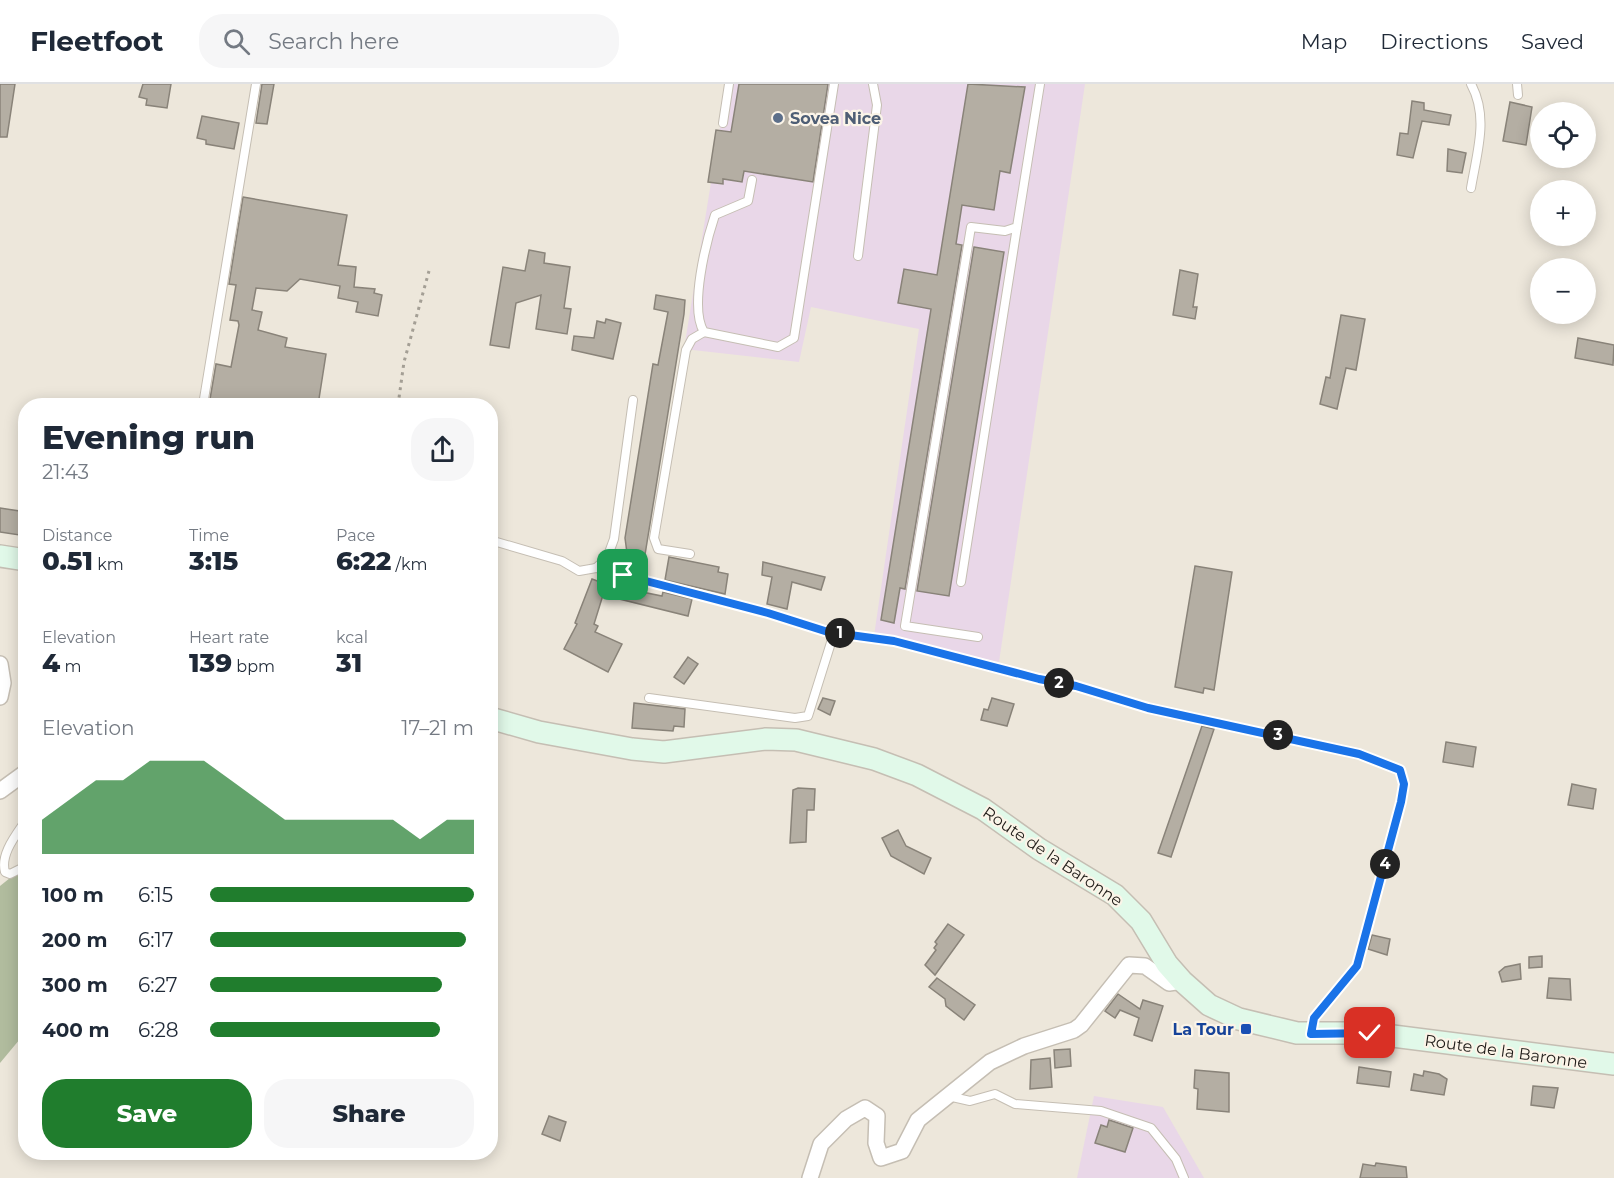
<!DOCTYPE html>
<html lang="en">
<head>
<meta charset="utf-8">
<style>
  :root { --surface:#fff; --page:#f6f6f7; --text:#1f2937; --muted:#747a83; --line:#e0e1e3; --accent:#207d2d }
  body { margin:0; font-family:Montserrat,sans-serif; background:var(--page); color:var(--text); height:100vh; display:flex; flex-direction:column; font-size:22px; white-space:nowrap }
  * { box-sizing:border-box; margin:0 }
  p { font-size:20px; color:var(--muted) }
  .icon { flex:none; width:33px; height:33px; fill:none; stroke:currentColor; stroke-width:2; stroke-linecap:round; stroke-linejoin:round }
  .map { position:relative; flex:1; overflow:hidden }
  .panel { position:absolute; left:18px; top:314px; width:480px; height:762px; display:flex; flex-direction:column; background:var(--surface); border-radius:24px; box-shadow:0 3px 15px #0003 }
  .panel>* { flex:none }
  .controls { position:absolute; left:1530px; top:18px; display:grid; gap:12px }
  .controls a { display:grid; place-items:center; width:66px; height:66px; border-radius:50%; background:var(--surface); box-shadow:0 3px 15px #0003; font-size:30px }
  .pin { position:absolute; display:grid; place-items:center; width:51px; height:51px; color:#fff; margin:-26px; border-radius:12px; box-shadow:0 3px 9px #0006 }
  .km { position:absolute; width:30px; height:30px; margin:-15px; border-radius:50%; background:#222; color:#fff; font-size:16px; line-height:30px; text-align:center }
  .round { display:grid; place-items:center; flex:none; width:63px; height:63px; border-radius:24px; background:var(--page) }
  .overview { display:flex; align-items:center; justify-content:space-between; height:102px; padding:0 24px }
  h1 { font-size:33px; font-weight:800; line-height:45px }
  .stats { display:grid; grid-template-columns:repeat(3,1fr); gap:9px; height:102px; padding:6px 24px }
  .stats div { display:grid; align-content:center }
  .stats b { font-size:26px; font-weight:800 }
  .stats small { font-size:16px; font-weight:400 }
  .stats p { font-size:16px }
  .chart { height:168px; padding:12px 24px }
  .chart p { display:flex; justify-content:space-between }
  .chart svg { width:100%; height:108px; margin-top:6px; fill:var(--accent); opacity:.7 }
  .cta { display:flex; gap:12px; margin-top:auto; padding:12px 24px }
  .cta a { flex:1; height:69px; border-radius:24px; background:var(--accent); color:#fff; font-size:24px; font-weight:800; line-height:69px; text-align:center }
  .cta a+a { background:var(--page); color:var(--text) }
  ul { padding:0 24px; list-style:none; font-size:20px }
  li { display:grid; grid-template-columns:96px 72px 1fr; align-items:center; height:45px }
  li i { height:15px; border-radius:8px; background:var(--accent) }
  header { display:flex; align-items:center; gap:36px; box-sizing:border-box; height:84px; padding:0 30px; background:var(--surface); border-bottom:2px solid var(--line) }
  header strong { font-size:28px }
  nav { display:flex; gap:33px; margin-inline-start:auto; font-size:21px }
  .search { width:420px; height:54px; background:var(--page); display:flex; align-items:center; gap:15px; box-sizing:border-box; padding:0 21px; border-radius:24px; color:var(--muted); font-size:22px }
  .map>svg:first-child { display:block }
  .industrial { fill:#e9d7e8 }
  .forest { fill:#b1bc9e }
  .building { fill:#b4aea3; stroke:#898379; stroke-width:1.5 }
  .lines { fill:none; stroke-linecap:round; stroke-linejoin:round }
  .service-casing { stroke:#c5beb3; stroke-width:10 }
  .minor-casing { stroke:#c5beb3; stroke-width:18 }
  .secondary-casing { stroke:#c5beb3; stroke-width:24 }
  .path { stroke:#a49f95; stroke-width:3; stroke-dasharray:3 4.5; stroke-linecap:butt }
  .service { stroke:#fff; stroke-width:8 }
  .minor { stroke:#fff; stroke-width:15 }
  .secondary { stroke:#e1f9e9; stroke-width:21 }
  .route-casing { stroke:#fff; stroke-width:12 }
  .route { stroke:#1a73e8; stroke-width:8 }
  .service-dot { fill:#5c6f8a; stroke:#fbf4e8; stroke-width:2 }
  .transit-dot { fill:#1a4fb4; stroke:#fbf4e8; stroke-width:2 }
  .labels { text-anchor:middle; stroke-width:4.5; stroke-linejoin:round; paint-order:stroke }
  .service-label { font-size:16px; font-weight:bold; fill:#4e5e75; stroke:#fbf4e8; text-anchor:start }
  .street-label { font-size:16px; fill:#201d19; stroke:#fbf4e8 }
  .transit-label { font-size:16px; font-weight:bold; fill:#164399; stroke:#fbf4e8; text-anchor:end }
</style>
</head>
<body>
<header>
<strong>Fleetfoot</strong>
<div class="search"><svg class="icon" aria-label="search" viewBox="0 0 24 24"><circle cx="10" cy="10" r="6"/><path d="M15 15l6 6"/></svg>Search here</div>
<nav><a>Map</a><a>Directions</a><a>Saved</a></nav>
</header>
<div class="map">
<svg width="1614" height="1094" viewBox="0 0 1614 1094">
  <rect width="100%" height="100%" fill="#ede7db"/>
  <g class="industrial">
    <path d="M727 0H1085L999 578 874 552 919 245 811 223 799 278 684 265Z"/>
    <path d="M1094 1012 1163 1023 1204 1094H1077Z"/>
  </g>
  <path class="forest" d="M25 782V949L0 979V802Z"/>
  <g class="building">
    <path d="M0 0H15L7 53H0Z"/>
    <path d="M143 0H171L167 24 146 21 147 15 139 13Z"/>
    <path d="M262 0H274L267 40 256 39Z"/>
    <path d="M739 0H828L813 98 744 87 742 98 723 95V100L708 98 716 46 731 48Z"/>
    <path d="M968 0 1025 3 1010 89 1000 87 994 126 962 121 956 160 962 161 905 505 900 504 894 539 881 536 931 225 898 219 904 185 937 191Z"/>
    <path d="M1412 17 1424 19V26L1451 31 1449 41 1422 37 1413 74 1397 71 1400 49 1408 50Z"/>
    <path d="M1510 18 1532 23 1526 61 1503 57Z"/>
    <path d="M202 32 239 39 234 65 206 60V56L197 54Z"/>
    <path d="M1448 65 1466 69 1462 89 1447 87Z"/>
    <path d="M243 113 347 131 338 181 356 183 354 203 375 205 374 209 382 211 378 232 356 228 358 218 338 214 340 202 300 195 287 207 256 204 252 226 262 228 258 246 287 254 285 263 326 270 318 321H209L216 280 231 283 239 241 238 237 230 236 236 201 229 200Z"/>
    <path d="M974 163 1004 168 949 512 917 507Z"/>
    <path d="M529 166 545 169 544 179 570 183 564 224 571 225 567 250 536 245 541 211 516 219 509 264 490 261 503 183 525 187Z"/>
    <path d="M1180 186 1198 190 1193 223H1197L1195 235 1173 231Z"/>
    <path d="M656 211 685 216 684 230 643 483 625 480 627 469 625 454 653 280 658 281 668 228 654 225Z"/>
    <path d="M1341 231 1365 235 1356 286 1346 284 1337 325 1320 320 1326 293 1330 294Z"/>
    <path d="M606 235 621 239 613 275 572 266 574 252 594 254 597 237 605 239Z"/>
    <path d="M1578 254 1614 261 1613 281 1575 274Z"/>
    <path d="M0 424 26 428V452L0 448Z"/>
    <path d="M669 473 719 483 718 488 728 490 725 510 665 496Z"/>
    <path d="M763 478 825 493 821 506 792 498 787 525 767 520 772 493 762 491Z"/>
    <path d="M1195 482 1232 488 1214 606 1204 604 1203 609 1175 603Z"/>
    <path d="M592 495 608 501 662 512 663 508 692 515 688 532 603 511 594 540 598 542 595 548 622 560 608 588 564 565 577 540 575 539Z"/>
    <path d="M688 573 698 580 684 600 674 593Z"/>
    <path d="M823 614 835 617 830 631 818 625Z"/>
    <path d="M992 614 1014 620 1007 642 981 636 984 625 988 626Z"/>
    <path d="M634 619 685 625 684 643 674 642 673 647 632 644Z"/>
    <path d="M1202 642 1214 645 1171 773 1158 769Z"/>
    <path d="M1446 658 1476 663 1473 683 1443 678Z"/>
    <path d="M1572 700 1596 705 1593 725 1568 721Z"/>
    <path d="M798 704 815 705 814 726H807L806 758 790 759 793 706Z"/>
    <path d="M898 746 906 762 931 774 924 790 891 772 882 754Z"/>
    <path d="M948 840 964 851 935 891 925 881 936 866 934 864 937 860 935 858Z"/>
    <path d="M1372 851 1390 855 1387 871 1368 865Z"/>
    <path d="M1542 872V883L1529 884V873Z"/>
    <path d="M1520 880 1521 895 1502 898 1499 888 1505 883Z"/>
    <path d="M937 894 975 921 964 936 946 922 945 915 929 903Z"/>
    <path d="M1549 894 1570 895 1571 916 1547 914Z"/>
    <path d="M1118 910 1140 925 1143 916 1163 922 1152 957 1134 951 1139 934 1120 926 1115 934 1105 927Z"/>
    <path d="M1070 965 1071 982 1055 984 1054 966Z"/>
    <path d="M1050 974 1052 1003 1030 1005 1031 976Z"/>
    <path d="M1359 983 1391 988 1389 1003 1357 999Z"/>
    <path d="M1195 986 1229 989V1028L1197 1025 1198 1005 1194 1004Z"/>
    <path d="M1424 987 1439 990 1447 995 1444 1011 1411 1006 1414 990 1423 992Z"/>
    <path d="M1533 1002 1558 1004 1554 1024 1531 1021Z"/>
    <path d="M549 1032 566 1038 560 1057 542 1050Z"/>
    <path d="M1109 1036 1133 1044 1125 1068 1095 1059 1101 1041 1107 1043Z"/>
    <path d="M1376 1079 1406 1083 1407 1094H1360L1363 1080 1375 1082Z"/>
  </g>
  <g class="lines">
    <defs>
      <g id="service">
        <path d="M1517 0 1518 11"/>
        <path d="M723 39 729 0"/>
        <path d="M752 96 748 117 715 131C706 158 689 224 704 248L778 263 794 254 834 0"/>
        <path d="M1471 104C1477 68 1489 33 1471 0"/>
        <path d="M858 172 877 21 873 0"/>
        <path d="M203 321 256 0"/>
        <path d="M490 456 562 477 579 487 596 484 607 474 614 455 633 316"/>
        <path d="M690 470 658 465 654 454 686 266 692 255 704 248"/>
        <path d="M596 484 768 529 828 548 894 557 1039 595 1076 602 1148 624 1359 670 1400 686 1404 700 1401 718 1357 882 1315 934 1311 947"/>
        <path d="M961 498 1017 143"/>
        <path d="M978 553 905 542 971 143 1005 147 1017 143 1040 0"/>
        <path d="M649 614 795 634 808 632 834 549"/>
        <path d="M26 736C16 751 0 770 5 788L10 790 26 782"/>
        <path d="M948 1012 970 1017 995 1010 1015 1020 1101 1027 1151 1044 1176 1075 1184 1094"/>
      </g>
      <g id="minor">
        <path d="M0 580 3 599 0 613"/>
        <path d="M0 707 26 688"/>
        <path d="M810 1094 821 1060 846 1035 865 1024 877 1032 876 1059 881 1074 902 1067 918 1036 990 978 1024 962 1074 946 1081 941 1129 881 1145 882 1169 899 1182 897"/>
      </g>
      <g id="secondary">
        <path d="M0 472 26 476"/>
        <path d="M490 634 539 648 632 665 664 668 766 655 796 656 874 675 917 691 983 725 1039 765 1115 811 1141 837 1167 880 1182 897 1209 921 1239 935 1297 949H1369L1614 980"/>
      </g>
    </defs>
    <use href="#service" class="service-casing"/>
    <use href="#minor" class="minor-casing"/>
    <use href="#secondary" class="secondary-casing"/>
    <path class="path" d="M398 321 404 278 429 187"/>
    <use href="#service" class="service"/>
    <use href="#minor" class="minor"/>
    <use href="#secondary" class="secondary"/>
  </g>
  <g class="lines">
    <defs>
      <path id="route" d="M623 491 768 529 828 548 894 557 1039 595 1076 602 1148 624 1359 670 1400 686 1404 700 1401 718 1357 882 1314 934 1311 950 1370 949"/>
    </defs>
    <use href="#route" class="route-casing"/>
    <use href="#route" class="route"/>
  </g>
  <circle class="service-dot" cx="778" cy="34" r="6"/>
  <rect class="transit-dot" x="1240" y="939" width="12" height="12" rx="3"/>
  <g class="labels">
    <g class="service-label">
      <text x="790" y="40">Sovea Nice</text>
    </g>
    <g class="street-label">
      <text transform="translate(1053 772) rotate(34)" y="6">Route de la Baronne</text>
      <text transform="translate(1506 967) rotate(8)" y="6">Route de la Baronne</text>
    </g>
    <g class="transit-label">
      <text x="1234" y="951">La Tour</text>
    </g>
  </g>
</svg>
<div class="controls">
<a><svg class="icon" aria-label="locate" viewBox="0 0 24 24"><circle cx="12" cy="12" r="6"/><path d="M12 2v4M12 18v4M2 12h4M18 12h4"/></svg></a>
<a>+</a>
<a>−</a>
</div>
<div class="pin" style="left:623px;top:491px;background:#1e9e55"><svg class="icon" aria-label="arrive" viewBox="0 0 24 24"><path d="M6 21V4h12l-3 4 3 4H6"/></svg></div>
<div class="pin" style="left:1370px;top:949px;background:#d93025"><svg class="icon" aria-label="check" viewBox="0 0 24 24"><path d="M5 12l5 5 9-10"/></svg></div>
<b class="km" style="left:840px;top:549px">1</b>
<b class="km" style="left:1059px;top:599px">2</b>
<b class="km" style="left:1278px;top:651px">3</b>
<b class="km" style="left:1385px;top:780px">4</b>
<section class="panel">
<div class="overview"><div><h1>Evening run</h1><p>21:43</p></div><a class="round"><svg class="icon" aria-label="share" viewBox="0 0 24 24"><path d="M12 15V3M7 8l5-5 5 5M5 13v7h14v-7"/></svg></a></div>
<div class="stats">
<div><p>Distance</p><b>0.51<small> km</small></b></div>
<div><p>Time</p><b>3:15</b></div>
<div><p>Pace</p><b>6:22<small> /km</small></b></div>
</div>
<div class="stats">
<div><p>Elevation</p><b>4<small> m</small></b></div>
<div><p>Heart rate</p><b>139<small> bpm</small></b></div>
<div><p>kcal</p><b>31</b></div>
</div>
<div class="chart"><p><span>Elevation</span>17–21 m</p>
<svg viewBox="0 0 160 44" preserveAspectRatio="none"><path d="M0 44V30L10 22L20 14L30 14L40 6L50 6L60 6L70 14L80 22L90 30L100 30L110 30L120 30L130 30L140 38L150 30L160 30V44z"/></svg>
</div>
<ul>
<li><b>100 m</b>6:15<i style="width:100%"></i></li>
<li><b>200 m</b>6:17<i style="width:97%"></i></li>
<li><b>300 m</b>6:27<i style="width:88%"></i></li>
<li><b>400 m</b>6:28<i style="width:87%"></i></li>
</ul>
<div class="cta"><a>Save</a><a>Share</a></div>
</section>
</div>
</body>
</html>
